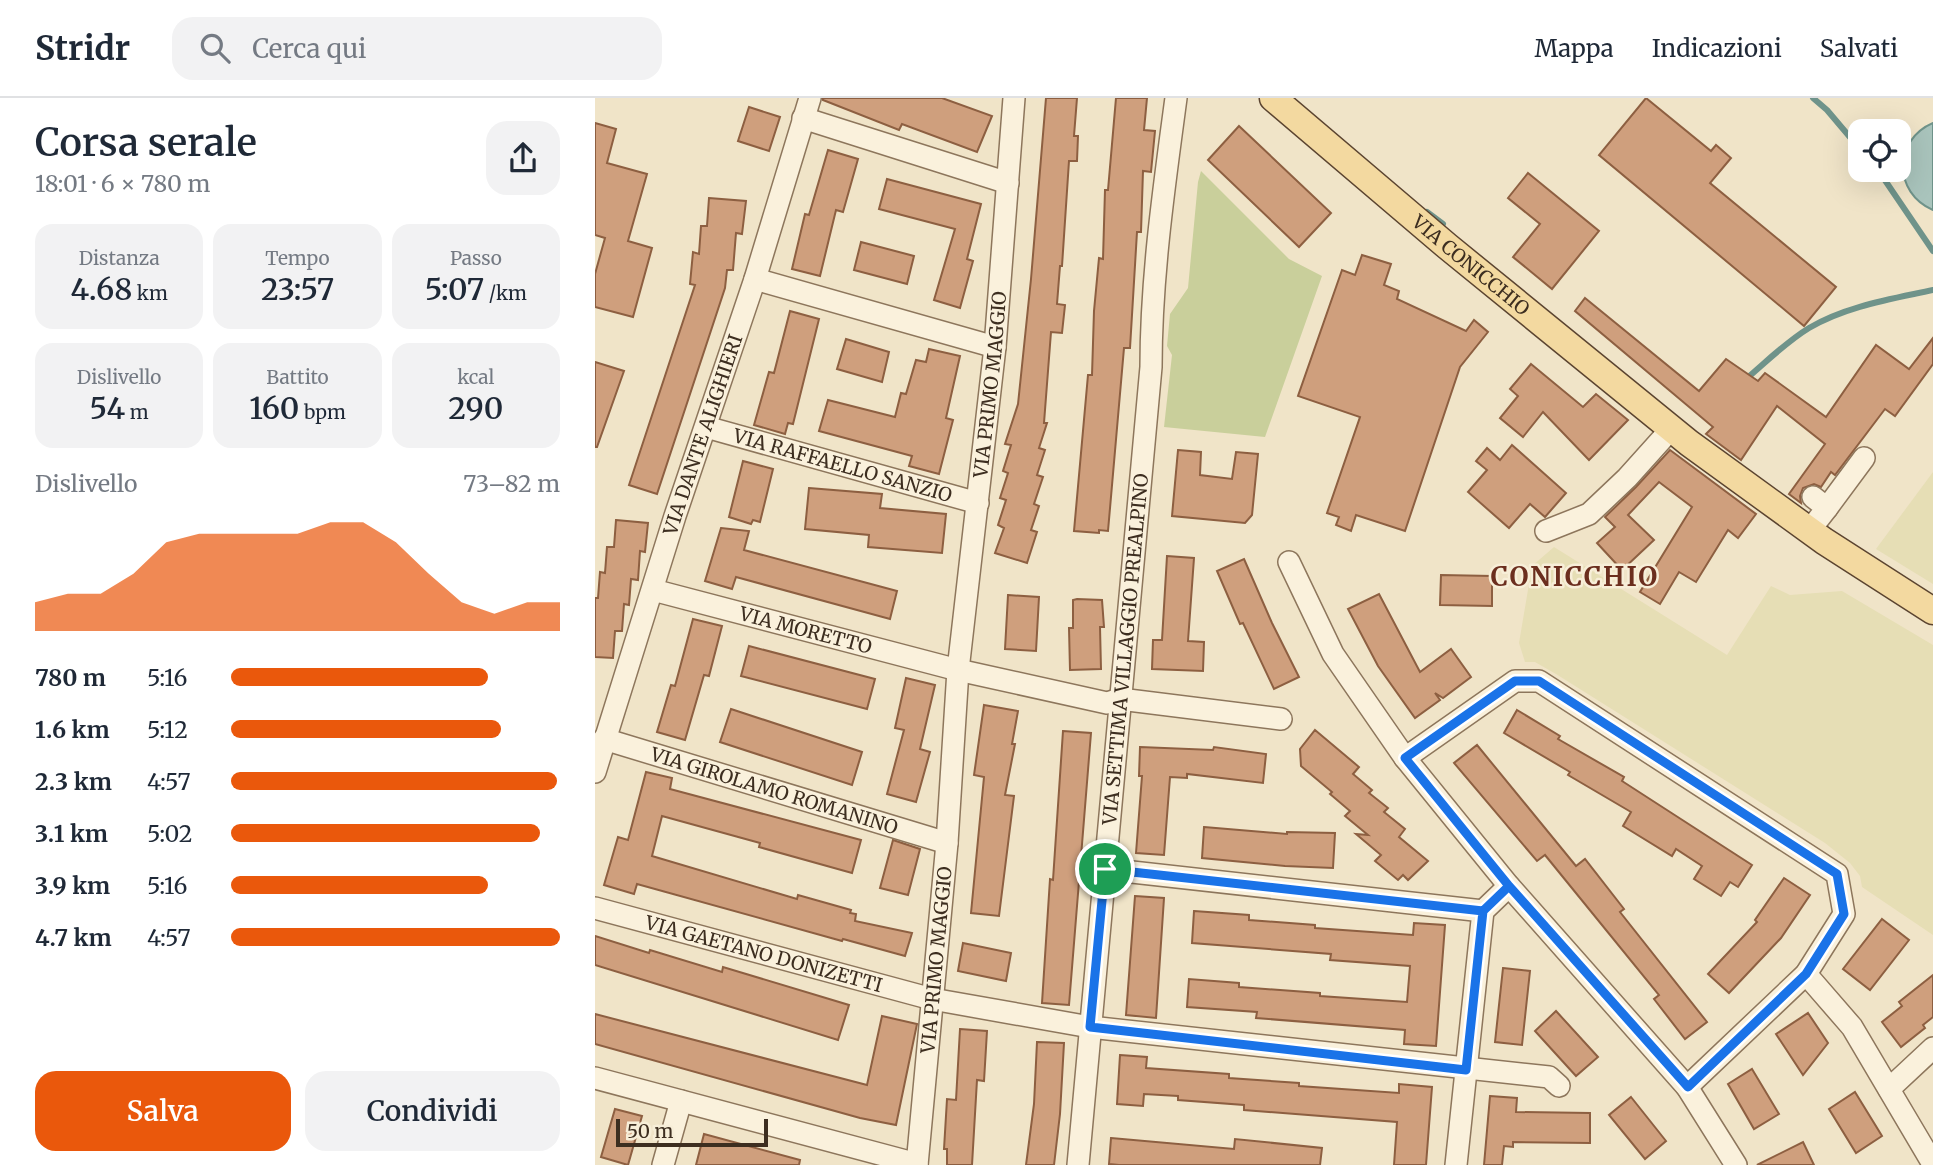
<!DOCTYPE html>
<html lang="it">
<head>
<meta charset="utf-8">
<style>
  :root { --surface:#fff; --page:#f2f2f3; --text:#1f2937; --muted:#747a83; --line:#e0e1e3; --accent:#ea580c }
  body { margin:0; font-family:Merriweather,serif; background:var(--page); color:var(--text); height:100vh; display:flex; flex-direction:column; font-size:26px; white-space:nowrap }
  * { box-sizing:border-box; margin:0 }
  p { font-size:23px; color:var(--muted) }
  .icon { flex:none; width:38px; height:38px; fill:none; stroke:currentColor; stroke-width:2; stroke-linecap:round; stroke-linejoin:round }
  .map { position:relative; flex:1; overflow:hidden }
  .drawer { display:flex; flex-direction:column; background:var(--surface); width:595px }
  .drawer>* { flex:none }
  .tools { position:absolute; left:1253px; top:21px; display:grid; gap:14px }
  .tools a { display:grid; place-items:center; width:63px; height:63px; border-radius:14px; background:var(--surface); box-shadow:0 7px 28px #0002; font-size:35px }
  .scale { position:absolute; left:21px; bottom:18px; width:152px; box-sizing:border-box; padding-left:7px; border:4px solid #3d2e20; border-top:0; font-size:19px; line-height:24px; white-space:nowrap; color:#3d2e20; -webkit-text-stroke:5px #f7eed8; paint-order:stroke }
  .pin { position:absolute; display:grid; place-items:center; width:60px; height:60px; color:#fff; margin:-30px; border:4px solid #fff; border-radius:50%; box-shadow:0 2px 7px #0007 }
  .round { display:grid; place-items:center; flex:none; width:74px; height:74px; border-radius:21px; background:var(--page) }
  .overview { display:flex; align-items:center; justify-content:space-between; height:119px; padding:0 35px }
  h1 { font-size:38px; font-weight:600; line-height:52px }
  .figures { display:grid; grid-template-columns:repeat(3,1fr); gap:10px; height:119px; padding:7px 35px }
  .figures div { display:grid; align-content:center; border-radius:18px; background:var(--page); text-align:center }
  .figures b { font-size:30px; font-weight:600 }
  .figures small { font-size:19px; font-weight:400 }
  .figures p { font-size:19px }
  .chart { height:196px; padding:14px 35px }
  .chart p { display:flex; justify-content:space-between }
  .chart svg { width:100%; height:126px; margin-top:7px; fill:var(--accent); opacity:.7 }
  .button { display:flex; gap:14px; margin-top:auto; padding:14px 35px }
  .button a { flex:1; height:80px; border-radius:21px; background:var(--accent); color:#fff; font-size:28px; font-weight:600; line-height:80px; text-align:center }
  .button a+a { background:var(--page); color:var(--text) }
  ul { padding:0 35px; list-style:none; font-size:23px }
  li { display:grid; grid-template-columns:112px 84px 1fr; align-items:center; height:52px }
  li i { height:18px; border-radius:9px; background:var(--accent) }
  header { display:flex; align-items:center; gap:42px; box-sizing:border-box; height:98px; padding:0 35px; background:var(--surface); border-bottom:2px solid var(--line) }
  header strong { font-size:33px }
  nav { display:flex; gap:38px; margin-inline-start:auto; font-size:24px }
  .search { width:490px; height:63px; background:var(--page); display:flex; align-items:center; gap:18px; box-sizing:border-box; padding:0 24px; border-radius:21px; color:var(--muted); font-size:26px }
  main { display:flex; flex:1; min-height:0 }
  .map>svg:first-child { display:block }
  .farmland { fill:#e6deb5 }
  .green { fill:#c9cf9b }
  .water { fill:#a9c4bc; stroke:#6f938a; stroke-width:2 }
  .lines { fill:none; stroke-linecap:round; stroke-linejoin:round }
  .stream { stroke:#6f938a; stroke-width:6 }
  .building { fill:#cf9f7d; stroke:#8d5f41; stroke-width:2 }
  .minor-casing { stroke:#8d765c; stroke-width:24 }
  .major-casing { stroke:#5b4430; stroke-width:29 }
  .minor { stroke:#faf1dc; stroke-width:21 }
  .major { stroke:#f3d9a0; stroke-width:26 }
  .route-casing { stroke:#fff; stroke-width:14 }
  .route { stroke:#1a73e8; stroke-width:9 }
  .labels { text-anchor:middle; stroke-width:5; stroke-linejoin:round; paint-order:stroke }
  .street-label { font-size:19px; fill:#3d2e20; stroke:#f7eed8 }
  .district-label { font-size:26px; font-weight:bold; letter-spacing:2px; fill:#6b2e1e; stroke:#f7eed8 }
</style>
</head>
<body>
<header>
<strong>Stridr</strong>
<div class="search"><svg class="icon" aria-label="search" viewBox="0 0 24 24"><circle cx="10" cy="10" r="6"/><path d="M15 15l6 6"/></svg>Cerca qui</div>
<nav><a>Mappa</a><a>Indicazioni</a><a>Salvati</a></nav>
</header>
<main>
<section class="drawer">
<div class="overview"><div><h1>Corsa serale</h1><p>18:01 · 6 × 780 m</p></div><a class="round"><svg class="icon" aria-label="share" viewBox="0 0 24 24"><path d="M12 15V3M7 8l5-5 5 5M5 13v7h14v-7"/></svg></a></div>
<div class="figures">
<div><p>Distanza</p><b>4.68<small> km</small></b></div>
<div><p>Tempo</p><b>23:57</b></div>
<div><p>Passo</p><b>5:07<small> /km</small></b></div>
</div>
<div class="figures">
<div><p>Dislivello</p><b>54<small> m</small></b></div>
<div><p>Battito</p><b>160<small> bpm</small></b></div>
<div><p>kcal</p><b>290</b></div>
</div>
<div class="chart"><p><span>Dislivello</span>73–82 m</p>
<svg viewBox="0 0 160 44" preserveAspectRatio="none"><path d="M0 44V34L10 31L20 31L30 24L40 13L50 10L60 10L70 10L80 10L90 6L100 6L110 13L120 24L130 34L140 38L150 34L160 34V44z"/></svg>
</div>
<ul>
<li><b>780 m</b>5:16<i style="width:78%"></i></li>
<li><b>1.6 km</b>5:12<i style="width:82%"></i></li>
<li><b>2.3 km</b>4:57<i style="width:99%"></i></li>
<li><b>3.1 km</b>5:02<i style="width:94%"></i></li>
<li><b>3.9 km</b>5:16<i style="width:78%"></i></li>
<li><b>4.7 km</b>4:57<i style="width:100%"></i></li>
</ul>
<div class="button"><a>Salva</a><a>Condividi</a></div>
</section>
<div class="map">
<svg width="1338" height="1067" viewBox="0 0 1338 1067">
  <rect width="100%" height="100%" fill="#f0e4c8"/>
  <g class="farmland">
    <path d="M1338 374V486L1281 451Z"/>
    <path d="M959 449 1132 557 1176 488 1195 497 1247 493 1338 547V837L1267 789 1265 778 1255 765 1230 745 961 576 940 564H930L924 545 937 468Z"/>
  </g>
  <path class="green" d="M606 73 694 161 727 178 670 339 569 329 577 257 572 248 575 216 593 190 603 84Z"/>
  <path class="water" d="M1338 25V112C1298 95 1298 42 1338 25Z"/>
  <g class="lines">
    <g class="stream">
      <path d="M1218 0 1232 12 1265 51"/>
      <path d="M1283 72 1338 153"/>
      <path d="M832 114 848 126"/>
      <path d="M1151 281C1171 264 1191 244 1214 230 1251 208 1297 201 1338 192"/>
    </g>
  </g>
  <g class="building">
    <path d="M228 0H347L397 18 382 54 307 26 304 32 228 2Z"/>
    <path d="M451 0H482L479 38H483L482 63H474L467 168H465L462 206 470 207 467 235 456 234 449 325H452L444 350 450 352 442 377 448 379 439 406 444 408 436 432 442 434 432 465 400 455 409 430 403 427 411 402 405 400 413 375 408 373 416 347 410 346 423 306 436 181Z"/>
    <path d="M521 0H552L549 32 560 33 556 74 548 73 546 134H542L535 250H529L513 433 504 432V435L479 433 493 277H497L499 213 504 160 508 161 510 92H513Z"/>
    <path d="M1051 0 1116 53 1121 47 1136 60 1115 85 1241 189 1209 228 1004 57Z"/>
    <path d="M154 9 185 19 174 53 143 43Z"/>
    <path d="M0 25 21 31 12 65 52 76 33 143 57 150 38 219 0 209V176L10 140 0 137Z"/>
    <path d="M644 28 736 115 704 149 613 62Z"/>
    <path d="M233 52 263 61 248 114 241 112 225 178 197 171 210 116 214 117Z"/>
    <path d="M933 75 1004 133 957 191 918 159 945 126 913 100Z"/>
    <path d="M292 81 386 106 372 161 378 163 365 210 339 202 360 131 284 111Z"/>
    <path d="M114 100 151 103 147 136 141 135 138 172H132L130 190 62 396 34 387 100 187 95 186 98 154 104 156 106 128H112Z"/>
    <path d="M266 144 319 158 312 186 259 172Z"/>
    <path d="M767 157 796 166 789 187 804 193 802 201 871 233 879 222 893 234 865 269 810 433 761 417 756 433 741 427 744 419 732 415 765 319 703 298 747 172 760 177Z"/>
    <path d="M990 200 1104 293 1131 261 1163 283 1170 275 1231 319 1281 247 1314 271 1338 240V266L1300 318 1290 311 1240 377 1236 374 1226 389 1219 386 1208 390 1205 398 1206 405 1194 396 1230 346 1182 308 1146 362 1111 336 1118 329 980 213Z"/>
    <path d="M195 213 224 221 198 326 193 325 190 336 159 327 174 274 179 275Z"/>
    <path d="M251 241 294 254 287 284 242 271Z"/>
    <path d="M334 251 365 258 351 320 358 322 344 376 314 368 317 358 224 333 233 302 300 319 306 295 311 296 321 262 331 264Z"/>
    <path d="M0 264 29 273 2 349H0Z"/>
    <path d="M936 266 988 309 1001 296 1033 322 994 362 948 314 928 339 905 320 923 298 915 291Z"/>
    <path d="M917 347 971 395 950 419 935 406 914 430 873 394 892 372 881 363 892 350 905 362Z"/>
    <path d="M583 352 606 354 605 377 637 381 641 354 663 356 657 417 650 425 577 418Z"/>
    <path d="M1075 352 1161 416 1143 440 1133 432 1101 484 1084 474 1065 506 1045 494 1097 409 1064 384 1033 417 1059 442 1027 472 1002 445 1020 429 1010 419 1041 389Z"/>
    <path d="M148 363 178 371 165 424 158 422 156 426 134 419Z"/>
    <path d="M214 390 287 396 285 410 351 416 347 455 273 449 274 437 210 431Z"/>
    <path d="M21 422 53 425 50 454 45 453 43 482 36 481 34 507 29 506 27 533H20L18 560 0 559V500H3L5 474 10 475 12 449H19Z"/>
    <path d="M126 430 154 433 149 452 302 493 295 521 141 479 137 491 110 483Z"/>
    <path d="M572 458 599 460 593 543 609 544 608 573 557 571 558 542H567Z"/>
    <path d="M649 461 677 525 704 579 679 591 648 525 645 526 622 473Z"/>
    <path d="M846 477 897 478V508L845 507Z"/>
    <path d="M784 496 825 574 856 551 876 579 848 600 840 595 845 602 820 620 783 568 753 511Z"/>
    <path d="M413 497 444 499 441 553 410 551Z"/>
    <path d="M482 501 507 502 509 529H505L506 571 475 572 474 530H478V502Z"/>
    <path d="M98 521 127 528 114 578 109 577 90 642 62 634 76 587 80 588Z"/>
    <path d="M154 548 280 581 272 611 146 578Z"/>
    <path d="M311 580 340 587 325 651 335 654 321 704 292 696 309 632 300 630Z"/>
    <path d="M389 607 423 613 417 646H420L410 697 419 698 404 818 376 815 389 679 379 677Z"/>
    <path d="M136 611 267 654 257 687 125 644Z"/>
    <path d="M922 612 965 638 963 641 1029 679 1027 683 1157 767 1143 789 1135 784 1126 798 1099 781 1107 768 1081 751 1077 758 1028 728 1036 714 973 677 975 674 909 635Z"/>
    <path d="M720 632 764 669 758 676 777 692 774 695 793 710 789 714 810 731 804 739 833 763 813 782 808 777 803 782 780 763 786 757 761 736 773 737 750 718 755 713 735 696 737 694 706 668 705 651Z"/>
    <path d="M468 633 496 635 474 907 447 905 455 781 458 782Z"/>
    <path d="M882 647 981 768 990 761 1029 811 1025 814 1112 924 1090 941 1059 901 1064 897 950 757 942 763 859 665Z"/>
    <path d="M545 649 618 652 619 649 671 656 668 685 592 676V680L575 679 569 757 541 755 547 678H544Z"/>
    <path d="M51 674 77 680 75 691 266 742 257 775 164 749 165 745 67 718 57 758 202 801 203 797 256 812 255 815 261 816 260 823 317 835 310 858 248 841 247 843 42 786 39 796 9 787 23 739 33 742Z"/>
    <path d="M609 729 692 736V734L740 735 738 770 690 768 607 760Z"/>
    <path d="M298 742 325 751 313 797 285 790Z"/>
    <path d="M1189 780 1215 797 1186 840 1134 895 1113 876 1162 824 1160 822Z"/>
    <path d="M540 798 569 800 561 920 531 917Z"/>
    <path d="M599 813 654 817V822L720 827V830L818 837 819 825 850 827 841 948 809 946 810 932 661 920 662 914 592 909 594 881 644 885V889L725 895V898L812 904 815 868 735 862 736 856 597 845Z"/>
    <path d="M1287 821 1314 842 1275 892 1248 871Z"/>
    <path d="M0 838 54 855 55 852 127 874 128 869 254 907 243 942 0 867Z"/>
    <path d="M368 845 416 855 411 883 363 873Z"/>
    <path d="M908 870 935 873 927 947 900 944Z"/>
    <path d="M1338 877V919L1328 927 1330 930 1306 949 1287 924 1307 908 1304 904Z"/>
    <path d="M961 913 1003 959 981 978 940 933Z"/>
    <path d="M1213 915 1233 945 1208 977 1181 936Z"/>
    <path d="M0 916 272 987 287 918 322 926 301 1027 265 1020 0 946Z"/>
    <path d="M365 931 392 933 389 983 382 982 377 1067H352V1051H349L352 1001 361 1002Z"/>
    <path d="M442 944 469 945 465 1016 459 1067H431L439 1006Z"/>
    <path d="M525 957 552 959 551 970 634 976V980L704 985V988L804 995V986L837 989 831 1067H799L802 1024 649 1012V1007L583 1002V998L549 996 548 1008 522 1006Z"/>
    <path d="M1157 971 1184 1016 1159 1031 1133 986Z"/>
    <path d="M1260 994 1287 1038 1261 1055 1234 1011Z"/>
    <path d="M895 998 922 1000 921 1014 995 1015V1045L918 1044V1049L909 1048 907 1067H889Z"/>
    <path d="M1036 999 1071 1043 1050 1061 1014 1017Z"/>
    <path d="M20 1011 47 1018 33 1067 6 1059Z"/>
    <path d="M109 1036 205 1062 204 1067H101Z"/>
    <path d="M516 1040 639 1051 640 1041 727 1050 725 1067H524L514 1066Z"/>
    <path d="M1208 1044 1219 1067H1162Z"/>
  </g>
  <g class="lines">
    <defs>
      <g id="minor">
        <path d="M208 20 413 85"/>
        <path d="M160 181 400 249"/>
        <path id="s1" d="M111 329 383 405"/>
        <path d="M1232 410 1269 360"/>
        <path d="M951 433 994 416 1032 380 1076 331"/>
        <path d="M1214 433 1232 410 1218 399"/>
        <path d="M694 464 738 556 810 660 914 788 1092 989 1141 1067"/>
        <path id="s2" d="M58 492 363 572 512 605 525 601 686 621"/>
        <path id="s3" d="M9 641 352 745"/>
        <path d="M810 660 920 583H944L1242 776 1249 816 1211 876 1092 989"/>
        <path id="s4" d="M0 674 80 418 160 181 215 0"/>
        <path d="M510 771 888 813"/>
        <path id="s5" d="M0 810 337 901 495 929 954 979 964 988"/>
        <path d="M1211 876 1257 929 1338 1066"/>
        <path d="M0 980 322 1066"/>
        <path d="M1294 991 1338 950"/>
        <path d="M68 1067 86 1003"/>
        <path id="s6" d="M322 1067 352 745 363 572 400 249 419 0"/>
        <path id="s7" d="M483 1067 556 269C556 180 569 89 581 0"/>
        <path d="M861 1067 888 813 914 788"/>
      </g>
      <g id="major">
        <path id="s8" d="M678 0 852 148 1094 345 1229 443 1338 513"/>
      </g>
    </defs>
    <use href="#minor" class="minor-casing"/>
    <use href="#major" class="major-casing"/>
    <use href="#minor" class="minor"/>
    <use href="#major" class="major"/>
  </g>
  <g class="lines">
    <defs>
      <path id="route" d="M510 771 495 929 871 972 888 813 914 788 1093 989 1211 876 1249 816 1242 776 944 583H920L810 660 914 788 888 813 510 771"/>
    </defs>
    <use href="#route" class="route-casing"/>
    <use href="#route" class="route"/>
  </g>
  <g class="labels">
    <g class="street-label">
      <text dy="7" stroke="none"><textPath href="#s8" startOffset="259">VIA CONICCHIO</textPath></text>
      <text dy="7" stroke="none"><textPath href="#s6" startOffset="784">VIA PRIMO MAGGIO</textPath></text>
      <text dy="7" stroke="none"><textPath href="#s4" startOffset="354">VIA DANTE ALIGHIERI</textPath></text>
      <text dy="7" stroke="none"><textPath href="#s1" startOffset="142">VIA RAFFAELLO SANZIO</textPath></text>
      <text dy="7" stroke="none"><textPath href="#s2" startOffset="158">VIA MORETTO</textPath></text>
      <text dy="7" stroke="none"><textPath href="#s7" startOffset="518">VIA SETTIMA VILLAGGIO PREALPINO</textPath></text>
      <text dy="7" stroke="none"><textPath href="#s3" startOffset="178">VIA GIROLAMO ROMANINO</textPath></text>
      <text dy="7" stroke="none"><textPath href="#s5" startOffset="175">VIA GAETANO DONIZETTI</textPath></text>
      <text dy="7" stroke="none"><textPath href="#s6" startOffset="206">VIA PRIMO MAGGIO</textPath></text>
    </g>
    <g class="district-label">
      <text x="980" y="488">CONICCHIO</text>
    </g>
  </g>
</svg>
<div class="tools">
<a><svg class="icon" aria-label="locate" viewBox="0 0 24 24"><circle cx="12" cy="12" r="6"/><path d="M12 2v4M12 18v4M2 12h4M18 12h4"/></svg></a>
</div>
<div class="scale">50 m</div>
<div class="pin" style="left:510px;top:771px;background:#1e9e55"><svg class="icon" aria-label="arrive" viewBox="0 0 24 24"><path d="M6 21V4h12l-3 4 3 4H6"/></svg></div>
</div>
</main>
</body>
</html>
